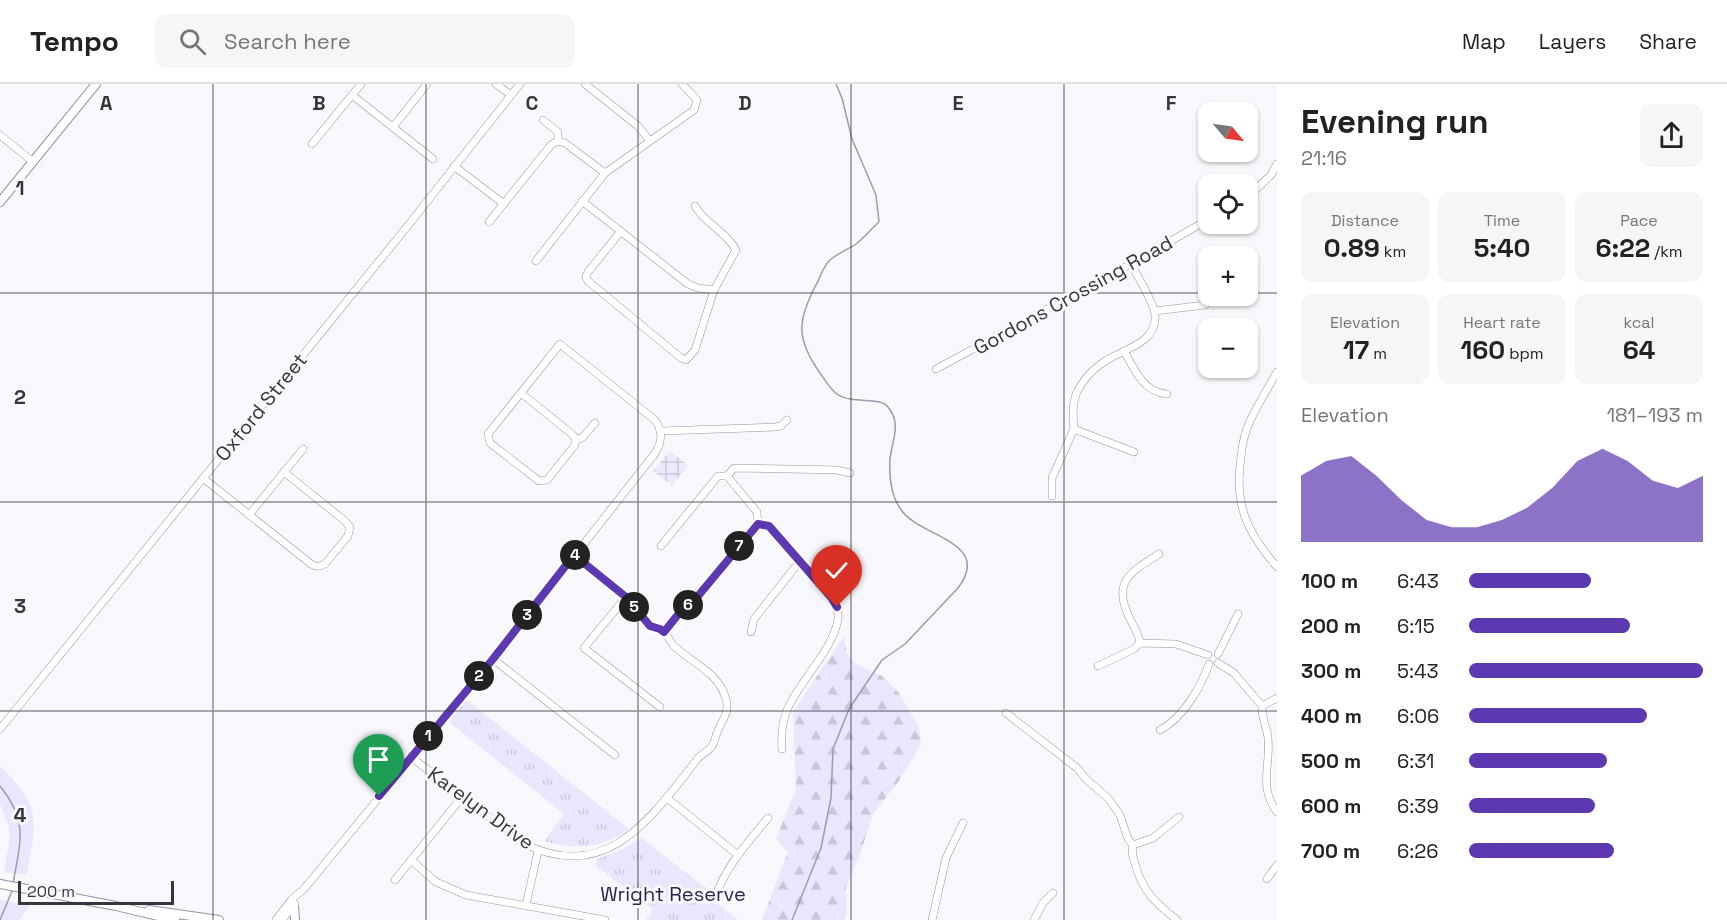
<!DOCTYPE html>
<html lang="en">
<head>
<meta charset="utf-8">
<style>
  :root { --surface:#fff; --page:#f6f6f6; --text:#222; --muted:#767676; --line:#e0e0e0; --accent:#5d39b1 }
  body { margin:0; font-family:"Space Grotesk",sans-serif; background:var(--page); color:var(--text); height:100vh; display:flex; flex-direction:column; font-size:22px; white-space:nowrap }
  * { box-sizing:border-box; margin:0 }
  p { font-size:20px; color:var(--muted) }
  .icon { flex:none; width:33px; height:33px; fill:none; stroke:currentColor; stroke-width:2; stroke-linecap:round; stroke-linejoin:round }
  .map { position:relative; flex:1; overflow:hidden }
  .details { display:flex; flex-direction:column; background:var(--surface); width:450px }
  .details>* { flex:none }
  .needle { width:39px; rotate:119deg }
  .tools { position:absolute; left:1198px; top:18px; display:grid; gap:12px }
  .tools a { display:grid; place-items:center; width:60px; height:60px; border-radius:12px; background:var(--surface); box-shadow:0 2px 4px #0004; font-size:30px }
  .scale { position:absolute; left:18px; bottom:15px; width:156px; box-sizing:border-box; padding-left:6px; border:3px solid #36343d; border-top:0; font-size:16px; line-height:21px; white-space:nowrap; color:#36343d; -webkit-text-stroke:4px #f8f8fc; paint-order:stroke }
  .pin { position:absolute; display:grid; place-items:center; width:51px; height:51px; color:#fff; margin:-62px -26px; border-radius:50% 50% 50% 0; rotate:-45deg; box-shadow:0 0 6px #0007 }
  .pin .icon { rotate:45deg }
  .km { position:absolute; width:30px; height:30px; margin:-15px; border-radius:50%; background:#222; color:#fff; font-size:16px; line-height:30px; text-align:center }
  .round { display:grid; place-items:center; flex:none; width:63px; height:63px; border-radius:12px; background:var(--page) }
  .overview { display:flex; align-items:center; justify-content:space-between; height:102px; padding:0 24px }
  h1 { font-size:33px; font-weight:700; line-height:45px }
  .figures { display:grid; grid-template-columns:repeat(3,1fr); gap:9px; height:102px; padding:6px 24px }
  .figures div { display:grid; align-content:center; border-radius:12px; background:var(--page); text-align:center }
  .figures b { font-size:26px; font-weight:700 }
  .figures small { font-size:16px; font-weight:400 }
  .figures p { font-size:16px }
  .chart { height:168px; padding:12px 24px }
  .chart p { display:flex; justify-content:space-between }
  .chart svg { width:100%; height:108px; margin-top:6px; fill:var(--accent); opacity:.7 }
  ul { padding:0 24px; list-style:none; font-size:20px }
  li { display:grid; grid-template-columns:96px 72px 1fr; align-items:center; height:45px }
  li i { height:15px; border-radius:8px; background:var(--accent) }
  header { display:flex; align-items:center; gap:36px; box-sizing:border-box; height:84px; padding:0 30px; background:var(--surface); border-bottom:2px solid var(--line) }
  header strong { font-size:28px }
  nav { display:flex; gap:33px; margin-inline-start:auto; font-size:21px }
  .search { width:420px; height:54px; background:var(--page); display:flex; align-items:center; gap:15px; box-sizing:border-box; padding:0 21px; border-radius:12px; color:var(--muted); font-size:22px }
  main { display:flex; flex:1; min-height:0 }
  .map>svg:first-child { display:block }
  .industrial { fill:url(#industrial-grid) }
  .grass { fill:#e9e7fe }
  .forest { fill:url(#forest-firs) }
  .park { fill:url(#park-tufts) }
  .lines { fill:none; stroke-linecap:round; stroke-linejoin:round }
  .stream { stroke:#9d9ab0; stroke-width:1.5 }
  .minor-casing { stroke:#9492a7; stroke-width:8 }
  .major-casing { stroke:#9492a7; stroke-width:10 }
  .minor { stroke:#fff; stroke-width:7 }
  .major { stroke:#fff; stroke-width:8 }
  .route-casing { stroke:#fff; stroke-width:12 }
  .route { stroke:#5d39b1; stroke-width:8 }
  .grid { fill:none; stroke:#36343d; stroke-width:1.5; stroke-opacity:0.55 }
  .labels { text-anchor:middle; stroke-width:6; stroke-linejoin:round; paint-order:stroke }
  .street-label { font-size:20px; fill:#36343d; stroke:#f8f8fc }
  .park-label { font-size:20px; fill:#2c234a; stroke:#f8f8fc }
  .grid-label { font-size:20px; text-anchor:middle; font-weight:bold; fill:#36343d; stroke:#f8f8fc; stroke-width:6; stroke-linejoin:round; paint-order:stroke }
</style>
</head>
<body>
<header>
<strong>Tempo</strong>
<div class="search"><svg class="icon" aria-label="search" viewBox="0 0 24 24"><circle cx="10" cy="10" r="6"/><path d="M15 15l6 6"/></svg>Search here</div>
<nav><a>Map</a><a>Layers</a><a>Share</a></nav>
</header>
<main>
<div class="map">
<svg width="1277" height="836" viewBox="0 0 1277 836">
  <defs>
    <pattern id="industrial-grid" width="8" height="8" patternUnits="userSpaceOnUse" patternTransform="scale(1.5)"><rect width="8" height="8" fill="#eceafc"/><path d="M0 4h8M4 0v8" fill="none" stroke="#cbc9d9"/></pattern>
    <pattern id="forest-firs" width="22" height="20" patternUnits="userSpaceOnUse" patternTransform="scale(1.5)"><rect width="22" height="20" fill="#e9e7fe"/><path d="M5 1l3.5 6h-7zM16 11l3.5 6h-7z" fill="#c8c7db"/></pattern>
    <pattern id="park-tufts" width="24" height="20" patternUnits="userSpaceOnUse" patternTransform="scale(1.5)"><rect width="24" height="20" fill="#e9e7fe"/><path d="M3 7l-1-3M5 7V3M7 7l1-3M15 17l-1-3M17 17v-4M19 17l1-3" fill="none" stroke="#c8c7db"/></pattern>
  </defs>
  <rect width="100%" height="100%" fill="#f8f8fc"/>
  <path class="industrial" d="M670 367 688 381 672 402 653 387Z"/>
  <g class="grass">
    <path d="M0 682C42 723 37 737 27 791L4 788 10 753 8 740 0 720Z"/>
    <path d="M0 816 30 821 19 836H0Z"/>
  </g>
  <path class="forest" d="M844 552 847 570 856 580 882 592 899 609 919 643 921 661 898 698 873 730 859 773 846 803 847 829 844 836H762L788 768 776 755 796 705 793 628Z"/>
  <g class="park">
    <path d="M467 616 629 745C600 765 579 766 544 757L564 730 449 638Z"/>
    <path d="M641 754 706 804 710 817 719 821 738 836H646L653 826 596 782 597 775 621 766Z"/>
  </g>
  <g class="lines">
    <g class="stream">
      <path d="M0 702C29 738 20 758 13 800"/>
      <path d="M0 836 12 807"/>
      <path d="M792 836 821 764 831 714 833 665 849 625 882 576 905 560 958 504C993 458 921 453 902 427 891 413 889 393 890 375 892 356 902 340 888 323 879 312 853 321 837 310 830 305 825 296 820 289 796 255 797 237 816 201 820 194 823 183 829 177 836 170 847 166 856 160 864 154 871 145 879 138L876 111 852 55 842 14 836 0"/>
    </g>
    <defs>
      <g id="minor">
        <path d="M496 0 511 11"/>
        <path d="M585 0 638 42 650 57"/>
        <path d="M352 11 433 75"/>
        <path d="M543 36 558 48V57"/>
        <path d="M393 43 427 0"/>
        <path d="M0 51 32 77"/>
        <path d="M312 60 361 0"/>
        <path d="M454 82 504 120"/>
        <path d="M1248 113 1271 91 1277 80"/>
        <path d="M582 117 688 200 698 204 714 206"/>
        <path d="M489 138 551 61 558 57 565 59 605 89"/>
        <path d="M621 147 588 188 586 193 588 197 681 274 686 276 695 266 714 206 736 166C727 148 705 140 695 122"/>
        <path d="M536 177 605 89 694 26 697 16 682 0"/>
        <path d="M1131 180C1138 193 1153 217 1155 230 1158 261 1120 265 1101 280 1091 287 1082 298 1077 308 1072 319 1073 333 1074 345L1134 368"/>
        <path d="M1155 227 1205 221"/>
        <path d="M1124 267C1135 286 1143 308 1167 310"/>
        <path d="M936 285 1131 180 1209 135"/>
        <path d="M1277 288C1268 304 1258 320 1250 337 1245 348 1242 361 1241 373 1234 420 1246 447 1277 483"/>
        <path d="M660 347 775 343 781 342 787 336"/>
        <path d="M576 356 583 353 595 339"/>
        <path d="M727 392 757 428 758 440 769 442 831 513C835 520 839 527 838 535 834 564 800 597 788 624 782 637 781 652 782 665"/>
        <path d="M727 392 734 384 837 386 850 389"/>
        <path d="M203 394 311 480C316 483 319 483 325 480L348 452 350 443 345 437 284 388"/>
        <path d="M1052 412V394L1074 345"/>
        <path d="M249 431 303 365"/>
        <path d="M661 462 718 392H727"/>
        <path d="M626 513 584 564 660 623"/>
        <path d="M664 548 680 527 698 512 758 440"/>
        <path d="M751 548 754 535 800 477"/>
        <path d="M1140 559C1139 550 1133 541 1129 533 1112 497 1131 488 1159 470"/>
        <path d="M1218 570 1238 530"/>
        <path d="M493 575 615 671"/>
        <path d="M1218 579 1234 589 1262 622C1261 633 1267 643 1268 654 1271 682 1258 702 1277 728"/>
        <path d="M1098 582 1134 565 1140 559 1176 560 1208 571"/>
        <path d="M1262 622 1277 614"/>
        <path d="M1006 629 1077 684 1087 696 1108 714 1120 731 1128 755 1133 761"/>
        <path d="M0 645 410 139 520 0"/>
        <path d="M1160 646C1183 634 1201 603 1209 580"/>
        <path d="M411 673 523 759C606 801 650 735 696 677 700 670 708 668 712 662 715 658 715 653 717 649 721 637 730 630 726 615 719 588 691 579 673 561 669 556 668 551 662 547 658 544 654 545 650 542 641 537 634 522 627 514 612 498 591 484 574 471"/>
        <path d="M667 714 738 771"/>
        <path d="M1133 761C1131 768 1133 773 1135 780 1142 806 1156 820 1177 836"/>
        <path d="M1133 761 1153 754 1179 733"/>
        <path d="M411 776 436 798 466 811 605 836"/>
        <path d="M1267 795 1277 781"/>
        <path d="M395 796 462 713"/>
        <path d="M716 811C727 781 748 758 768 734"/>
        <path d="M526 821 538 767"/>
        <path d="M276 836 292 815 304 805 493 575 653 372C662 360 664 349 655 336L560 260 488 350 490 359 539 397 547 396 575 361 576 356 573 351 521 309"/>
        <path d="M282 836 295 820"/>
        <path d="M932 836 946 774 963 739"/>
        <path d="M1034 836 1043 819 1053 809"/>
      </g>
      <g id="major">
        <path d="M0 118 96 0"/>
        <path d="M0 800 116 822 175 836"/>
        <path d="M294 821 295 836"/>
        <path d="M149 826 219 836"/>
      </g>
    </defs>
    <use href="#minor" class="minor-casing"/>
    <use href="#major" class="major-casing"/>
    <use href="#minor" class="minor"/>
    <use href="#major" class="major"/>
  </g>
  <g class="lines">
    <defs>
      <path id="route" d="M379 712 493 575 574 471 626 513 650 542 660 545 664 548 681 527 698 512 758 440 769 442 831 513 837 523"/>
    </defs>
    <use href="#route" class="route-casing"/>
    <use href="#route" class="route"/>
  </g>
  <path class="grid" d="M213 0V836M426 0V836M638 0V836M851 0V836M1064 0V836M0 209H1209M1248 209H1277M0 418H1277M0 627H1277"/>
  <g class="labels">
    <g class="street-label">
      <text transform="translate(1073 211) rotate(-29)" y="7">Gordons Crossing Road</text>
      <text transform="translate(261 323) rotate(-51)" y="7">Oxford Street</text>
      <text transform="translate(481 724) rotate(36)" y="7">Karelyn Drive</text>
    </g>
    <g class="park-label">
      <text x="673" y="817">Wright Reserve</text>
    </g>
  </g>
  <g class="grid-label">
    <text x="106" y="26">A</text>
    <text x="319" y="26">B</text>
    <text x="532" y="26">C</text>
    <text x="745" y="26">D</text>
    <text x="958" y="26">E</text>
    <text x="1171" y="26">F</text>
    <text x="20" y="111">1</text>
    <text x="20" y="320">2</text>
    <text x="20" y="529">3</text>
    <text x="20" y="738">4</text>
  </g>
</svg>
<div class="tools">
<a><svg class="needle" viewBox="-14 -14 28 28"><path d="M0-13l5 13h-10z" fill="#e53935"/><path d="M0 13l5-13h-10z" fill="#767676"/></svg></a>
<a><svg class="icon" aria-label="locate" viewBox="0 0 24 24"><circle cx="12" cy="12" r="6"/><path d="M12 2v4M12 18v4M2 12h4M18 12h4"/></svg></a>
<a>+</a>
<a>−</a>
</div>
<div class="scale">200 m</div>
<div class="pin" style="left:379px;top:712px;background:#1e9e55"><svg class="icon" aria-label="arrive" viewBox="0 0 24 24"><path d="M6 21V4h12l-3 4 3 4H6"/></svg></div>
<div class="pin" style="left:837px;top:523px;background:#d93025"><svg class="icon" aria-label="check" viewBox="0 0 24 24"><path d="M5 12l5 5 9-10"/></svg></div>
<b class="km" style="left:428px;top:652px">1</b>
<b class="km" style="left:479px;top:592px">2</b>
<b class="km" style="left:527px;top:531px">3</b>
<b class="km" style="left:575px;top:471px">4</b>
<b class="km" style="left:634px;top:523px">5</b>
<b class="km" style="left:688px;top:521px">6</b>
<b class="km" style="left:739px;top:462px">7</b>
</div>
<section class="details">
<div class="overview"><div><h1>Evening run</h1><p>21:16</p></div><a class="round"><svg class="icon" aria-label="share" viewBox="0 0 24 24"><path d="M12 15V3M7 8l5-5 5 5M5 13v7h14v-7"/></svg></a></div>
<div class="figures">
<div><p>Distance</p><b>0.89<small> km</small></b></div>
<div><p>Time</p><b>5:40</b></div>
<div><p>Pace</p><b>6:22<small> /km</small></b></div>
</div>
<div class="figures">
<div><p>Elevation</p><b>17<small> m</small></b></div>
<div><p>Heart rate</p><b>160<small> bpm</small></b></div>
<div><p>kcal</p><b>64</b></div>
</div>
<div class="chart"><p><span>Elevation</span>181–193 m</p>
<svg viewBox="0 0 160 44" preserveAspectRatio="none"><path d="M0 44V17L10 11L20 9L30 17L40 27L50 35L60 38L70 38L80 35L90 30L100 22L110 11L120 6L130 11L140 19L150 22L160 17V44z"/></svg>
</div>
<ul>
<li><b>100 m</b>6:43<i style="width:52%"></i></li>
<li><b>200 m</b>6:15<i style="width:69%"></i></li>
<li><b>300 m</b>5:43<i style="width:100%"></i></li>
<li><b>400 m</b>6:06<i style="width:76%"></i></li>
<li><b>500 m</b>6:31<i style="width:59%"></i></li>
<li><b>600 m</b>6:39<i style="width:54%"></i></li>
<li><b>700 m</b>6:26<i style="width:62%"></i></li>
</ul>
</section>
</main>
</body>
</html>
